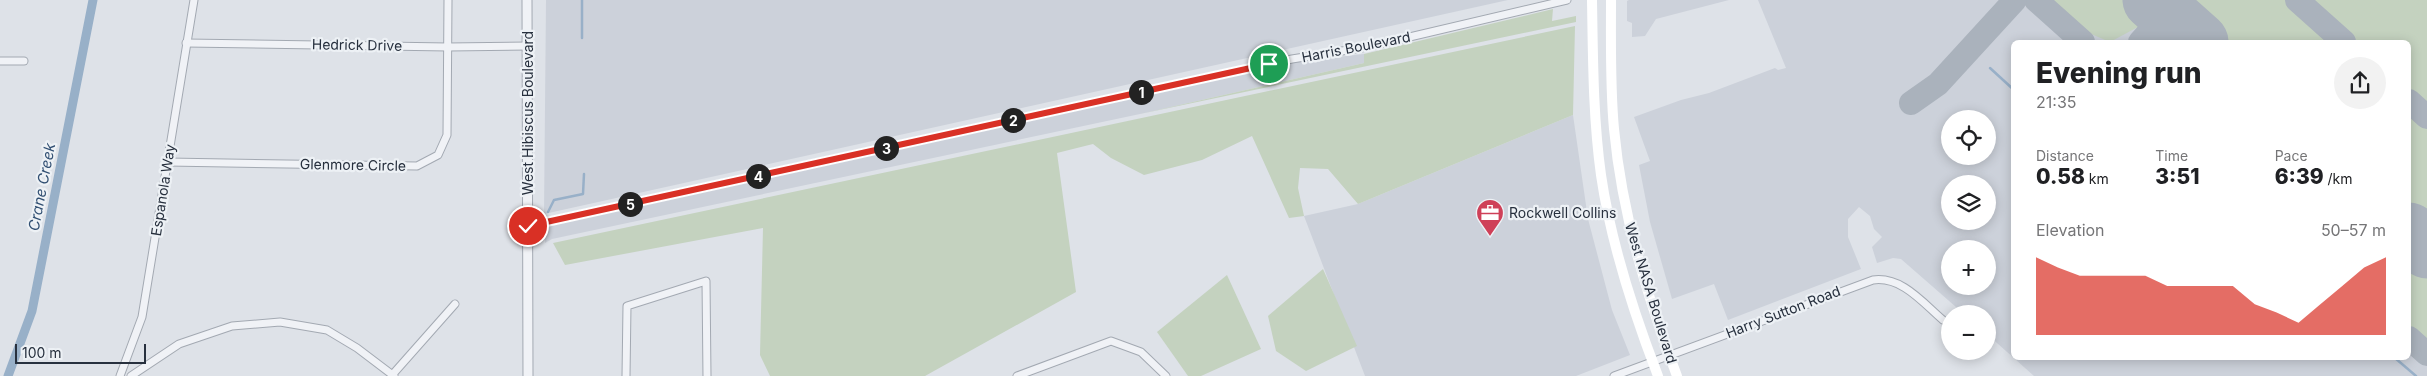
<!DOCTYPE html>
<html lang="en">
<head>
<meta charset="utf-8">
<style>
  :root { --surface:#fff; --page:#f2f2f2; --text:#202124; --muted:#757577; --accent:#d93025 }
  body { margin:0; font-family:Inter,sans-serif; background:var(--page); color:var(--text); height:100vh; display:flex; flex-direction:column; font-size:19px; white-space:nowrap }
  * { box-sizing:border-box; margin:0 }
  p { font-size:16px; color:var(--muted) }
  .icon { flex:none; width:28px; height:28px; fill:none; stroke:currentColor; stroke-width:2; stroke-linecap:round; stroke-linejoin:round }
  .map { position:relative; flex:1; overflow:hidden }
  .panel { position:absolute; left:2011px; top:40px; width:400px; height:320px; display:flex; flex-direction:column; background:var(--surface); border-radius:8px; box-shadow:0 2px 12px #0003 }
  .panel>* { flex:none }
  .controls { position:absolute; left:1941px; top:110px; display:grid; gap:10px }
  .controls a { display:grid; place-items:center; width:55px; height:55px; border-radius:50%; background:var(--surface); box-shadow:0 2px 12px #0003; font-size:25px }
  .scale { position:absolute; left:15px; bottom:12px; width:131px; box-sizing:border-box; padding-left:5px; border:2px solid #27303e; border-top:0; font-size:14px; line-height:18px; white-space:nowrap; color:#27303e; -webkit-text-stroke:4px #edf1f5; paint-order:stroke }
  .pin { position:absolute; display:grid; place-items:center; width:42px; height:42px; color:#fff; margin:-21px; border:2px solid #fff; border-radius:50%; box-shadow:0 1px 5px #0007 }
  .km { position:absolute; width:25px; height:25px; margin:-12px; border-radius:50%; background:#222; color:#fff; font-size:14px; line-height:25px; text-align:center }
  .round { display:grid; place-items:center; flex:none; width:52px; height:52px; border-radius:26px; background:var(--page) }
  .headline { display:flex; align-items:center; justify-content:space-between; height:85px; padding:0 25px }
  h1 { font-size:28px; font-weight:800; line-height:38px }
  .stats { display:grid; grid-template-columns:repeat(3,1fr); gap:8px; height:85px; padding:5px 25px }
  .stats div { display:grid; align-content:center }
  .stats b { font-size:21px; font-weight:800 }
  .stats small { font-size:14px; font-weight:400 }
  .stats p { font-size:14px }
  .chart { height:140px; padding:10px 25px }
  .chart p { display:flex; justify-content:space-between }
  .chart svg { width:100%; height:90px; margin-top:5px; fill:var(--accent); opacity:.7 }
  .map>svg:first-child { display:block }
  .built { fill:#ccd1da; fill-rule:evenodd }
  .green { fill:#c4d2bf }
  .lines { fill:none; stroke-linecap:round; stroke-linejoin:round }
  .stream { stroke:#98b0c8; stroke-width:2.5 }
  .canal { stroke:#98b0c8; stroke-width:9 }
  .taxiway { stroke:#aab2bc; stroke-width:24 }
  .runway { stroke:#aab2bc; stroke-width:59 }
  .minor-casing { stroke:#a3a9b2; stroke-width:9 }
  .tertiary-casing { stroke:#a3a9b2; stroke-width:11 }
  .minor { stroke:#f0f2f6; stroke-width:7 }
  .tertiary { stroke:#f0f2f6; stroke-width:9 }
  .secondary { stroke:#fff; stroke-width:10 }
  .route-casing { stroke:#fff; stroke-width:10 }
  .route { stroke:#d93025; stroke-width:6 }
  .labels { text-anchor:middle; stroke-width:4.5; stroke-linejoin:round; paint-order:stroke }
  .street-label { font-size:14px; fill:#27303e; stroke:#edf1f5 }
  .poi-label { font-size:14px; fill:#27303e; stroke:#edf1f5; text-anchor:start }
  .water-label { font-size:15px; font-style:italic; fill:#314f72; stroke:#edf1f5 }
</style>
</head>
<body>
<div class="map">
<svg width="2427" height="376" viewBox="0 0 2427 376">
  <rect width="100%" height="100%" fill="#dee2e8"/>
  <g class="built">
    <path d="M546 0H1508L544 214Z"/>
    <path d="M1629 0H1729L1656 19 1645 36 1632 37V23L1627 21V1Z"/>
    <path d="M1758 0H2427V376H2034L1988 335V314H1964L1901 259 1893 258 1877 263 1872 247 1882 237 1874 229 1870 216 1859 207 1848 219V237L1861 269 1728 320 1714 284 1672 299 1650 222 1639 165 1650 161 1634 117 1681 100 1709 93 1775 68 1778 70 1786 68ZM2014 42H2409V358H2014ZM1950 119H1988V156H1950ZM1950 184H1988V221H1950ZM1950 249H1988V286H1950Z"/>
    <path d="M1364 54V63L1140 114 552 239 545 243V227L1293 62Z"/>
    <path d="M1573 115 1588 219 1612 310 1630 355 1576 376H1365L1304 216 1358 204Z"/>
  </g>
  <g class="green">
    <path d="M2047 0H2130L2147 16 2138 27 2110 42 2084 31Z"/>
    <path d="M2189 0H2287L2334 42H2221L2185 9Z"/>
    <path d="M2302 0H2427V113L2409 96V42H2349Z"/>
    <path d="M1553 9 1552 21 1576 16V22L1140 114 1364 63V54Z"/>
    <path d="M1575 26 1573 115 1358 204 1328 169 1300 168 1298 188 1304 216 1289 218 1252 136 1202 160 1144 175 1111 158 1093 144 1057 153 1076 292 925 376H770L760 355 763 228 565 265 553 243Z"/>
    <path d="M2409 110 2427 127V228L2409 212Z"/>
    <path d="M2409 252 2427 269V345L2409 329Z"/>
    <path d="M1323 269 1357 346 1306 371 1276 351 1268 316Z"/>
    <path d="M1227 275 1261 349 1201 376H1188L1157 332Z"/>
  </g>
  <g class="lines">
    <g class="stream">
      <path d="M582 0V38"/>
      <path d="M1990 68 2014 90"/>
      <path d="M548 212 554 200 583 194 584 174"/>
      <path d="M2395 358 2416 376"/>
    </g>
    <path class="canal" d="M8 376 32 311 93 0"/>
    <g class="taxiway">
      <path d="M2036 0 2083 42"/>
      <path d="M2297 0 2344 42"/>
      <path d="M2140 42 2178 0"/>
      <path d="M2409 101 2427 117"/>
      <path d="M1911 103 1938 84 2015 0"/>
      <path d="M2409 338 2427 354"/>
    </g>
    <g class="runway">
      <path d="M2152 0 2199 42"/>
      <path d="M2409 232 2427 249"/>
    </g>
    <defs>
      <g id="minor">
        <path d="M186 43 448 47 528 46"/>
        <path d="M0 61H24"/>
        <path d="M168 162 417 166 438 155 447 135 448 0"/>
        <path d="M528 226 1292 59 1367 47 1567 0"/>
        <path d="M393 374 455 304"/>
        <path d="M120 376 142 317 194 0"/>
        <path d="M131 376 179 344 232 326 280 322 327 330 357 348 394 376"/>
        <path d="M626 376 627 306 706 281 707 376"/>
        <path d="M1017 376 1111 341 1141 352 1166 376"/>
        <path d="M1614 376 1873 280C1902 276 1923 303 1943 320"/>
      </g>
      <path id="tertiary" d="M527 0 528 376"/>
    </defs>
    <use href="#minor" class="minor-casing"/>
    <use href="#tertiary" class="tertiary-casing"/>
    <use href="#minor" class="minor"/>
    <use href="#tertiary" class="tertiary"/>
    <g class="secondary">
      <path d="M1592 0C1593 59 1593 117 1601 175 1611 244 1633 311 1658 376"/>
      <path d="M1611 0C1611 43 1610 86 1614 129 1622 215 1647 296 1677 376"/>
    </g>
  </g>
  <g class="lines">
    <defs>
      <path id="route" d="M528 226 1269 64"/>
    </defs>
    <use href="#route" class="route-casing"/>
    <use href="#route" class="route"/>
  </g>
  <defs>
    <symbol id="office-pin" viewBox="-11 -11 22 30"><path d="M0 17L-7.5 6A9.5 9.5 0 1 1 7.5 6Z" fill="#cf4058" stroke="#edf1f5"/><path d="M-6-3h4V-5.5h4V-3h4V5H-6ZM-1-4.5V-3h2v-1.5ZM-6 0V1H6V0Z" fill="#fff"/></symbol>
  </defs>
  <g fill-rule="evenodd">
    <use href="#office-pin" x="1474" y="197" width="32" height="43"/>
  </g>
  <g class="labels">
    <g class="street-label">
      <text transform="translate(357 45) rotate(1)" y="5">Hedrick Drive</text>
      <text transform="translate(1356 47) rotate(-11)" y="5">Harris Boulevard</text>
      <text transform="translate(528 113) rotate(-90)" y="5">West Hibiscus Boulevard</text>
      <text transform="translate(353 165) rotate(1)" y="5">Glenmore Circle</text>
      <text transform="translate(163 190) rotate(-81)" y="5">Espanola Way</text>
      <text transform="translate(1651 293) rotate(73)" y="5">West NASA Boulevard</text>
      <text transform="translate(1783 312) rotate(-21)" y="5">Harry Sutton Road</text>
    </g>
    <g class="poi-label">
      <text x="1509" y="218">Rockwell Collins</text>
    </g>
    <g class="water-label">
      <text transform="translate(42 187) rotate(-79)" y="5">Crane Creek</text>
    </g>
  </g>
</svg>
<div class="controls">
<a><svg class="icon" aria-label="locate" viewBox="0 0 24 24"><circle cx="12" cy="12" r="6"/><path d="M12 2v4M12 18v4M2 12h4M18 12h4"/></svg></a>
<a><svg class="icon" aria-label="layers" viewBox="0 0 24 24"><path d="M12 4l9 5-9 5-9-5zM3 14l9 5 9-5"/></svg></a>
<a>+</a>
<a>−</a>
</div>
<div class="scale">100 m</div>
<div class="pin" style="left:1269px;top:64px;background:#1e9e55"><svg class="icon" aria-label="arrive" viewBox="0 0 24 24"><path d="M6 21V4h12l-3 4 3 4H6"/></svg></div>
<div class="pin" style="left:528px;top:226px;background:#d93025"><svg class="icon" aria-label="check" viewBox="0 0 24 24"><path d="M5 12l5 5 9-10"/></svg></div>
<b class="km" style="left:1141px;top:92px">1</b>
<b class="km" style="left:1013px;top:120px">2</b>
<b class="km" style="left:886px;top:148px">3</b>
<b class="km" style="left:758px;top:176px">4</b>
<b class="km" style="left:630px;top:204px">5</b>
<section class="panel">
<div class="headline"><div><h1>Evening run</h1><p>21:35</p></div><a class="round"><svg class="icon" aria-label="share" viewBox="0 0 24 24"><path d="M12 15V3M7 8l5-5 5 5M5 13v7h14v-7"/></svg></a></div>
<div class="stats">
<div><p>Distance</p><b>0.58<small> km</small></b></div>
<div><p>Time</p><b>3:51</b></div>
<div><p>Pace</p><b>6:39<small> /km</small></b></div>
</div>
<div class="chart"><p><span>Elevation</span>50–57 m</p>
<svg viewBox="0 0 160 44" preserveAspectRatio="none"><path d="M0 44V6L10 11L20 15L30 15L40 15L50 15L60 20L70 20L80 20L90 20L100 29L110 33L120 38L130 29L140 20L150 11L160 6V44z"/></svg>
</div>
</section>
</div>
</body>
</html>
